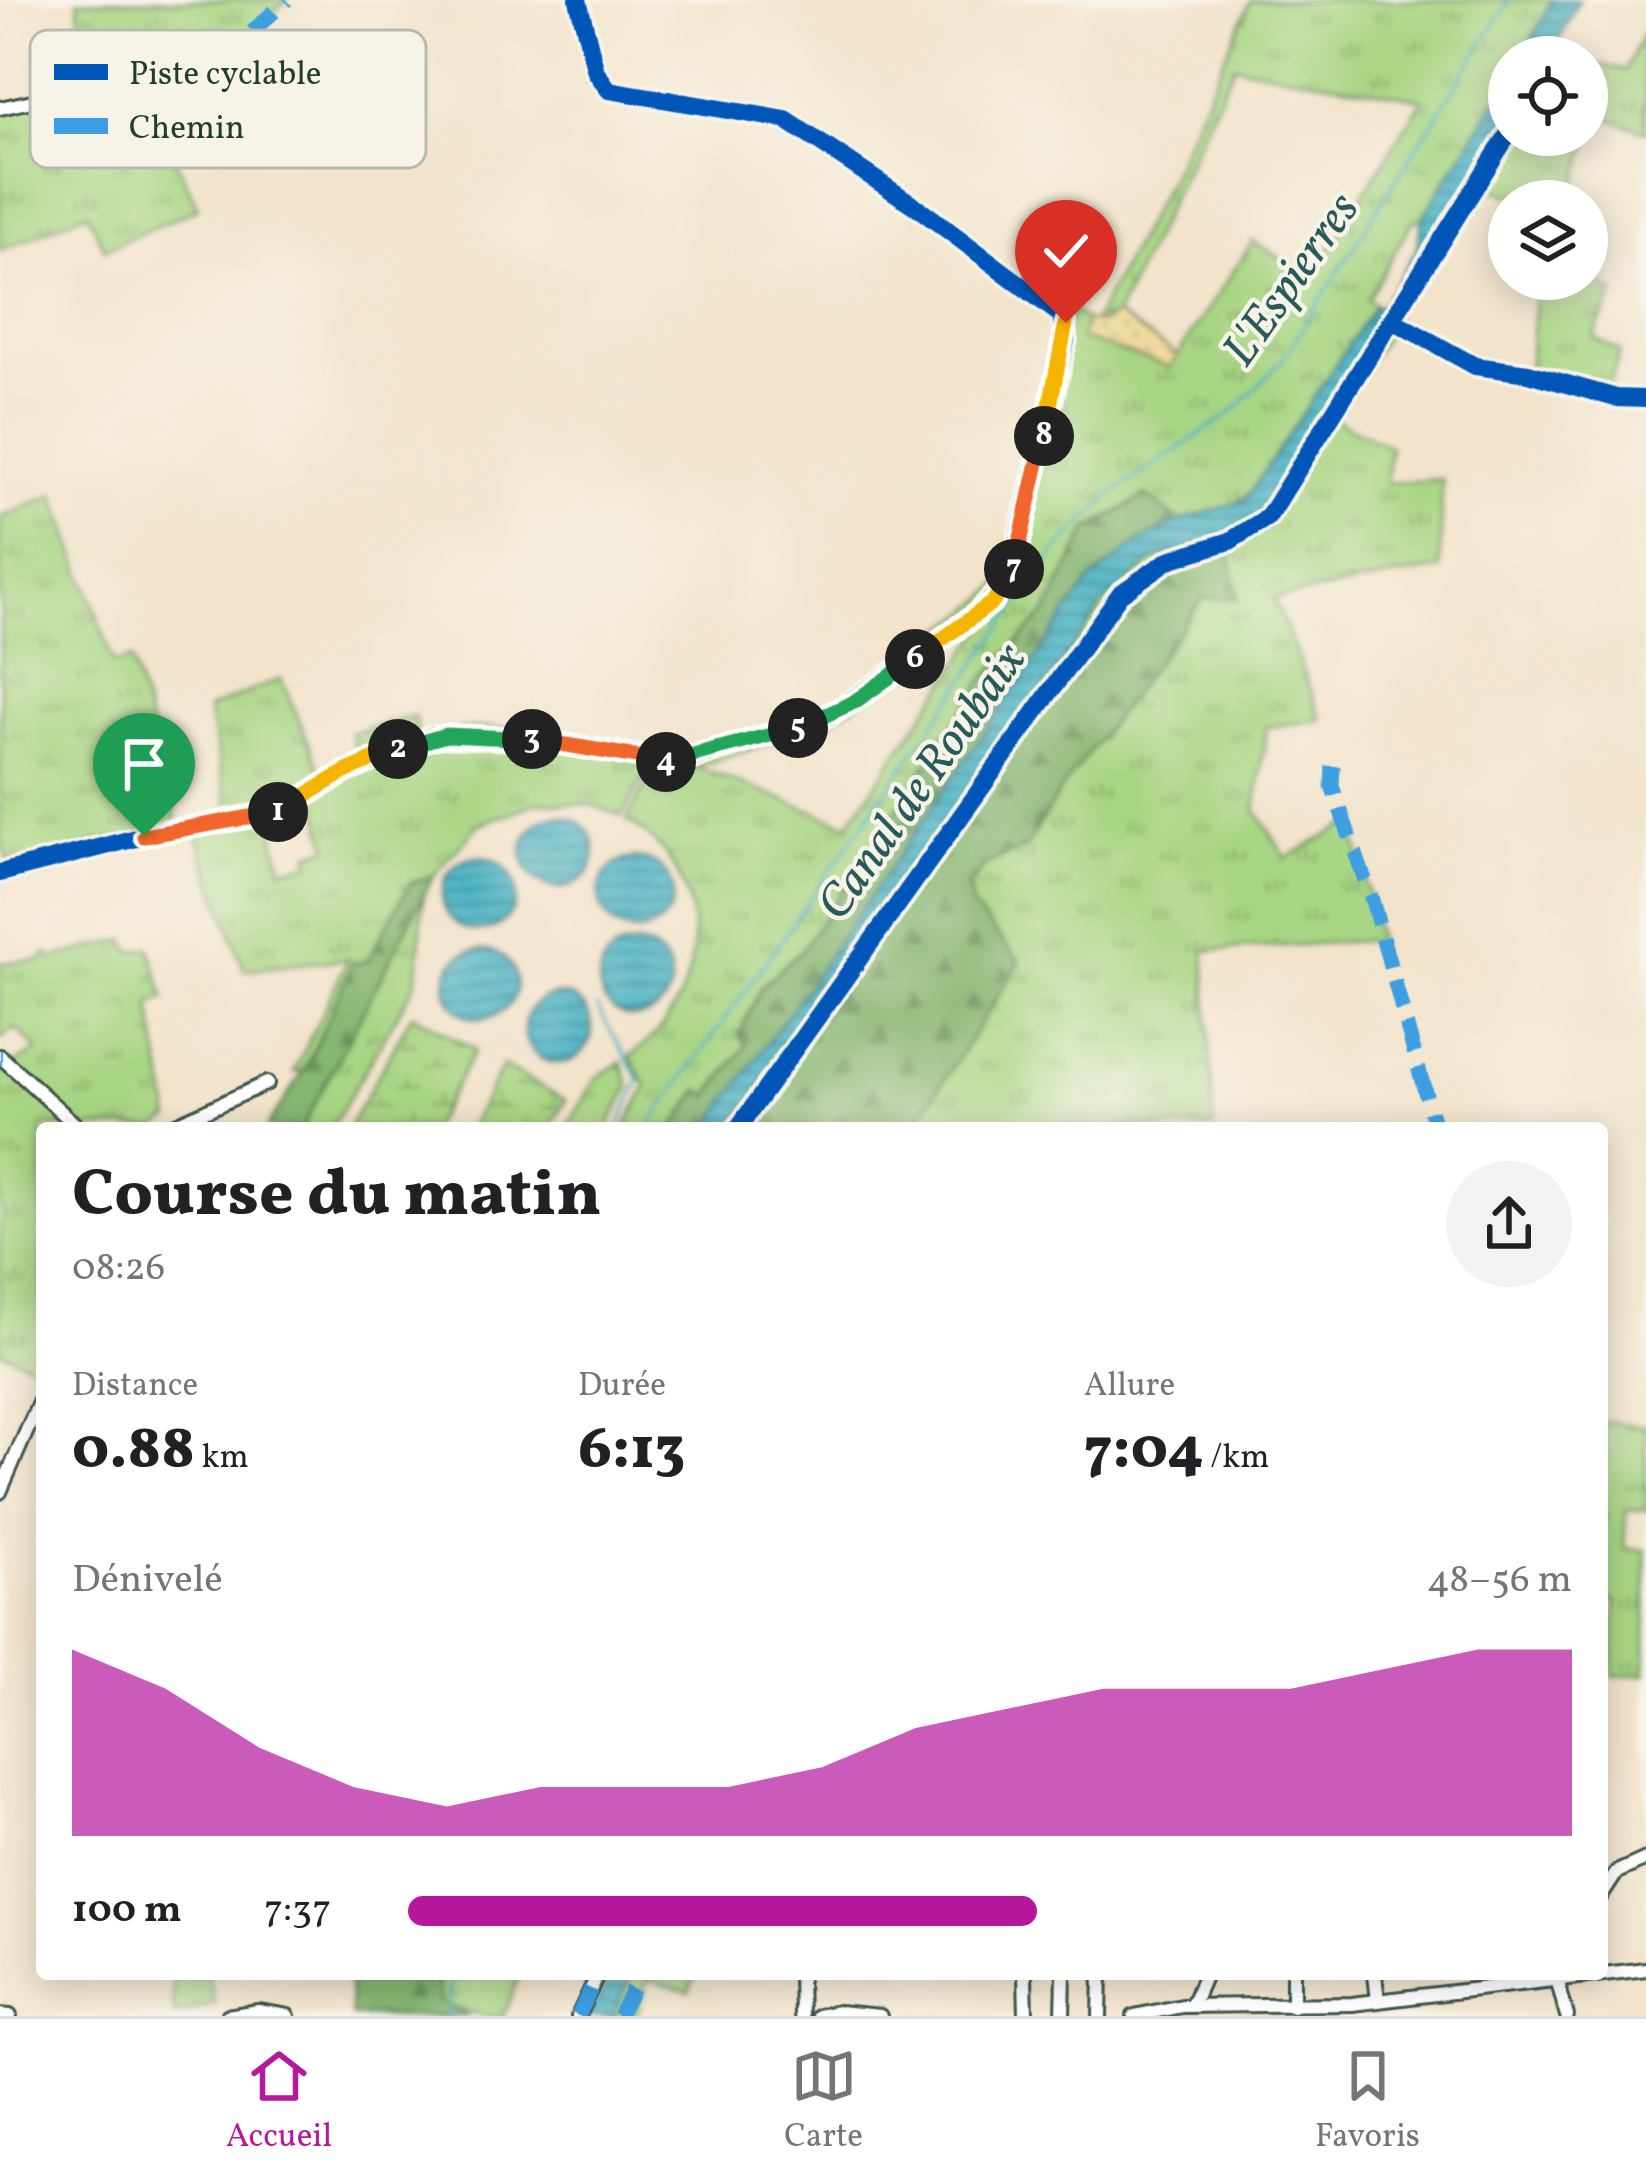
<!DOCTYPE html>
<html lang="fr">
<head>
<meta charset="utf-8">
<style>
  :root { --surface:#fff; --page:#f2f2f2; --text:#202124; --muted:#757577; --line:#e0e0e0; --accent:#b5179e }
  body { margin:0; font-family:Vollkorn,serif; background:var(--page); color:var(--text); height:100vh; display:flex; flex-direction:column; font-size:45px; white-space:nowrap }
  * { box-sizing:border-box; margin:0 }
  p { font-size:39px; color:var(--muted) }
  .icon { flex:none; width:66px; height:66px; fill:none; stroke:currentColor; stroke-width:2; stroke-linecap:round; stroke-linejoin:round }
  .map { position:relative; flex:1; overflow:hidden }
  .sheet { position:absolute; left:36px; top:1122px; width:1572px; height:858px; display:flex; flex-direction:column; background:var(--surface); border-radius:12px; box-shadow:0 6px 30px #0003 }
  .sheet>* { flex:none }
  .tools { position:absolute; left:1488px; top:36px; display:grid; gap:24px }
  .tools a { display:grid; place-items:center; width:120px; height:120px; border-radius:50%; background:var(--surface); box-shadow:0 6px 30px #0003; font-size:60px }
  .pin { position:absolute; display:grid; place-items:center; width:102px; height:102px; color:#fff; margin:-123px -51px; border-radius:50% 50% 50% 0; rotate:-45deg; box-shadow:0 0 12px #0007 }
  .pin .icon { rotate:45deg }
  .km { position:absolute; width:60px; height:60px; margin:-30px; border-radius:50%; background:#222; color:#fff; font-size:33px; line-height:60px; text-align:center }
  .round { display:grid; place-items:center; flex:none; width:126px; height:126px; border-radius:63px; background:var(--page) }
  .headline { display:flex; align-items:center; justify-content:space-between; height:204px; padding:0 36px }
  h1 { font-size:66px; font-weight:800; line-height:90px }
  .figures { display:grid; grid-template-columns:repeat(3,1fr); gap:18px; height:204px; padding:12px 36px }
  .figures div { display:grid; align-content:center }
  .figures b { font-size:60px; font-weight:800 }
  .figures small { font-size:33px; font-weight:400 }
  .figures p { font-size:33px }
  .chart { height:336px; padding:24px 36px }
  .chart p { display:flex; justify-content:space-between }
  .chart svg { width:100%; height:216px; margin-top:12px; fill:var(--accent); opacity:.7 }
  ul { padding:0 36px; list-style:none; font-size:39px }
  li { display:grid; grid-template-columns:192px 144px 1fr; align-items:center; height:90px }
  li i { height:30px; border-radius:15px; background:var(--accent) }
  .tab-bar { display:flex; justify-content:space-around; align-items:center; height:168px; border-top:3px solid var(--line); background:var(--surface); font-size:33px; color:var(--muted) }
  .tab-bar a { display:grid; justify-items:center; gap:6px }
  .tab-bar .on { color:var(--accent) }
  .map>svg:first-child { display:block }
  .grass { fill:url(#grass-tufts); stroke:#64895c; stroke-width:3; fill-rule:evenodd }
  .forest { fill:url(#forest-firs); stroke:#527a52; stroke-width:3 }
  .wetland { fill:url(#wetland-marsh); stroke:#64895c; stroke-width:3 }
  .sand { fill:url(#sand-dots); stroke:#868c69; stroke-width:3 }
  .water { fill:url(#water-rules); stroke:#32767c; stroke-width:3 }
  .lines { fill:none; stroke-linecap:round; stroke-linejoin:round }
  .stream { stroke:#45b0c3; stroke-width:3 }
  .minor-casing { stroke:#3f564a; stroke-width:18 }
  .minor { stroke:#fff; stroke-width:12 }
  .quiet { stroke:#3c9ee2; stroke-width:15; stroke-dasharray:30 15; stroke-linecap:butt }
  .cycleway-casing { stroke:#f7f3e8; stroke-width:26 }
  .cycleway { stroke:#0057b8; stroke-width:18 }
  .split-1-casing { stroke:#fff; stroke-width:24 }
  .split-2-casing { stroke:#fff; stroke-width:24 }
  .split-3-casing { stroke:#fff; stroke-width:24 }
  .split-4-casing { stroke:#fff; stroke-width:24 }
  .split-5-casing { stroke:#fff; stroke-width:24 }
  .split-6-casing { stroke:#fff; stroke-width:24 }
  .split-7-casing { stroke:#fff; stroke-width:24 }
  .split-8-casing { stroke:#fff; stroke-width:24 }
  .split-9-casing { stroke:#fff; stroke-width:24 }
  .split-1 { stroke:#f0652b; stroke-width:15 }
  .split-2 { stroke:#f5b400; stroke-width:15 }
  .split-3 { stroke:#22a559; stroke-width:15 }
  .split-4 { stroke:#f0652b; stroke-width:15 }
  .split-5 { stroke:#22a559; stroke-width:15 }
  .split-6 { stroke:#22a559; stroke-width:15 }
  .split-7 { stroke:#f5b400; stroke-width:15 }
  .split-8 { stroke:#f0652b; stroke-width:15 }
  .split-9 { stroke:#f5b400; stroke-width:15 }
  .labels { text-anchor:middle; stroke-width:9; stroke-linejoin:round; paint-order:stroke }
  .water-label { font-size:48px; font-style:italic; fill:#285a58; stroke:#f7f3e8 }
  .key { fill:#f7f3e8; stroke:#b6bcb2; stroke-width:3 }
  .key-label { font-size:33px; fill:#1f3d34 }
</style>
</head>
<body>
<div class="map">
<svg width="1646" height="2016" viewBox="0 0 1646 2016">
  <defs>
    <pattern id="grass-tufts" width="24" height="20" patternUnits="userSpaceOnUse" patternTransform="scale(3)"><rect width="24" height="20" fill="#a8d583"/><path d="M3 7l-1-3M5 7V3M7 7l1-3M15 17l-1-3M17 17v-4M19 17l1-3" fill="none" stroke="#88ae6c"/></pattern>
    <pattern id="forest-firs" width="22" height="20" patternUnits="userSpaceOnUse" patternTransform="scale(3)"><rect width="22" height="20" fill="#86b671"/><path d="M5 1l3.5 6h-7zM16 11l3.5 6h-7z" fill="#6d955e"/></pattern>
    <pattern id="wetland-marsh" width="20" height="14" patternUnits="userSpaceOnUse" patternTransform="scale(3)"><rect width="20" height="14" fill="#a8d583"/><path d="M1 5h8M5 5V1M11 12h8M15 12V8" fill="none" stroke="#88ae6c"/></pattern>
    <pattern id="sand-dots" width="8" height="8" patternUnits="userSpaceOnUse" patternTransform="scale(3)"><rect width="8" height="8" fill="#eeda9e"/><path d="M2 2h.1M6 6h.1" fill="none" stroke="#ccbc89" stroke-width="1.8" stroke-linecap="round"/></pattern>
    <pattern id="water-rules" width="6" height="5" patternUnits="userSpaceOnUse" patternTransform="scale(3)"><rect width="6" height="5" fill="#45b0c3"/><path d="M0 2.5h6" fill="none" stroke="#39909f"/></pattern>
  </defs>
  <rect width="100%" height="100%" fill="#f7f3e8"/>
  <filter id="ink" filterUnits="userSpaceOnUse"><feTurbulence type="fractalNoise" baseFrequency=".00833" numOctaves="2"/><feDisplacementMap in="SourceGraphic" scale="24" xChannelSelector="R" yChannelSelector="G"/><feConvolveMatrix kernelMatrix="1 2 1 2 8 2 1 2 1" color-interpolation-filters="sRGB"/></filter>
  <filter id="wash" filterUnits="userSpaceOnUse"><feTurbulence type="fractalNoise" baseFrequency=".004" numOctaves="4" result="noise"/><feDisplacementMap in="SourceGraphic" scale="48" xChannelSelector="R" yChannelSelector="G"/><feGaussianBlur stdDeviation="2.7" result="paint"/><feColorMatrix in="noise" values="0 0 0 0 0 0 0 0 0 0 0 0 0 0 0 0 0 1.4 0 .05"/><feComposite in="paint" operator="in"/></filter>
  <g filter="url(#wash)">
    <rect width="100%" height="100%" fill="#f2e3ca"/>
    <g class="grass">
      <path d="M78 0H287L246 37 204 47 174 74 138 80 198 208 105 249 87 212 0 251V108L86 89Z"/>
      <path d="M1251 0H1552L1523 57H1509V81L1422 218 1412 222 1367 299 1375 305 1259 485 1231 508 1179 521 1146 496 1088 530 1047 612 987 676 802 949 762 986 747 1045 708 1096 700 1090 674 1128H625L647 1087 630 1056C714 998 715 875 627 820L653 771 648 770 622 816 592 805 539 802 479 824 434 875 410 884 367 962 353 964 304 1071 294 1072 348 959 244 970 197 835 120 848 116 837 9 865 0 838V518L55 495 114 664 131 659 178 823 230 815 208 709 281 679 323 775 357 759 351 733 414 716 418 736C466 723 533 727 583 737 600 741 618 748 636 751 737 766 845 698 923 643 951 624 981 606 1003 581L1060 324 1072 311 1086 321 1081 336 1170 367 1253 241 1312 277 1423 99 1234 65 1116 315 1092 324 1168 180ZM995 612 848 824 696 767 824 726ZM313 790 329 847 310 853V864L282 868 269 811Z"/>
      <path d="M1643 33 1646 131 1597 115 1572 201H1528L1489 187 1519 135H1587V61L1625 71Z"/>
      <path d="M1587 275 1615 293 1593 337 1620 352 1605 399 1528 373 1537 279Z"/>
      <path d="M1389 314 1395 319 1334 419 1390 447 1386 483 1442 479 1440 569 1274 599 1322 720 1266 727 1256 810 1286 858 1353 822 1377 940 1205 951 1214 1128H913L1020 962 971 905 970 885 984 866 1026 847 1059 792 1203 598 1135 587 1111 609 742 1128H731L1105 602 1154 560 1256 520 1340 399Z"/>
      <path d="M425 891C418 923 424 956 414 986L331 1128H302Z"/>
      <path d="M126 939 131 952 150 948 165 998 151 1005 171 1119 156 1128H42V1369L0 1351V1066L6 1069 38 1050 15 1028 0 1040V963L40 960 48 953 51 959Z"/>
      <path d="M622 1062 630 1087 608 1128H567L597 1077Z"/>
      <path d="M1602 1421 1646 1426V1510H1626L1624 1548 1646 1550V1674L1613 1676 1616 1602 1602 1597Z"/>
      <path d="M172 1974H208L215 2004 174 2015Z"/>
      <path d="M407 1974H520L503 2016C469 2016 425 2005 407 1974Z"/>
      <path d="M633 1974H696L689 1991 648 1979 636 2016H613Z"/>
    </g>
    <g class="forest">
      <path d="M1146 495 1179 521 1138 543 708 1128H674L701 1090 709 1096 746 1046 739 1034 762 986 802 949 987 676 1047 612 1088 530Z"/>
      <path d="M1229 548 1238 598H1203L1059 792 1026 847 984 866 970 885 971 905 1020 962 913 1128H742L1111 609 1172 562Z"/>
      <path d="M434 875 302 1128H266L304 1071 353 963 367 961 410 884Z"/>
      <path d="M348 1974H407L408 1979 437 1981 440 2002 468 2016H351Z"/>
    </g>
    <g class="wetland">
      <path d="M412 1014 475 1050 431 1128H348Z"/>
      <path d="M503 1066 566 1100 550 1128H468Z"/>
    </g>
    <path class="sand" d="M1116 315 1178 356 1170 367 1080 339 1086 321 1101 323Z"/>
    <g class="water">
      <path d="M1552 0H1579L1551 57H1523Z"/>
      <path d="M1509 81V126L1432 256 1420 255 1386 310 1373 346 1272 503 1239 529 1154 560 1105 602 731 1128H708L1090 581 1138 543 1179 521 1245 500 1375 305 1380 308 1384 301 1416 250 1422 218Z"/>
      <circle cx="559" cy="852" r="36"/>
      <circle cx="479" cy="894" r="37"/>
      <circle cx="636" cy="895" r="37"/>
      <circle cx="635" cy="981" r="36"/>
      <circle cx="481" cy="984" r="35"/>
      <circle cx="558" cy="1029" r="34"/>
      <path d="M610 1974H633L613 2016H589Z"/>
    </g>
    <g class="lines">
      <g class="stream">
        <path d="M597 1007 640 1080 618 1128"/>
        <path d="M648 1128 1057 550 1111 495 1234 411 1283 359 1510 0"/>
        <path d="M447 2016 452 1974"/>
      </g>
    </g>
  </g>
  <g filter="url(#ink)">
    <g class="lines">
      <defs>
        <g id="minor">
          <path d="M0 108 87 89"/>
          <path d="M1436 344 1475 366 1528 373 1616 398 1646 399"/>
          <path d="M0 873 156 833 281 811 345 772 433 736 540 740 679 762 829 716 974 617 1008 582 1066 340 1061 315 921 210 786 120 609 90 596 72 578 0"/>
          <path d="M0 1056 79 1128"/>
          <path d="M167 1128 267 1083"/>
          <path d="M0 1492 42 1396"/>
          <path d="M1602 1895 1617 1872 1646 1859"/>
          <path d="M800 1974 801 2016"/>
          <path d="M1025 1974 1026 2016"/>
          <path d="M1293 1974V2006"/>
          <path d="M1375 1974 1378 2001"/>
          <path d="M1557 1979 1567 2016"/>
          <path d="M1192 2005 1205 1974"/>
          <path d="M0 2015 10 2016"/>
          <path d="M227 2016 258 2011 288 2016"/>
          <path d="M578 2016 598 1974"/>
          <path d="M818 2016 838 2012 880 2016"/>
          <path d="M1063 2016 1064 1974"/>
          <path d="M1100 2016 1101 1974"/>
          <path d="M1134 2016 1182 2006 1352 2004 1646 1969"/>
        </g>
      </defs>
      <use href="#minor" class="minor-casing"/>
      <use href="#minor" class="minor"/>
      <g class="quiet">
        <path d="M87 89 174 74 204 47 246 37 287 0"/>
        <path d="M1333 766 1332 786 1372 900 1435 1128"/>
        <path d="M0 1058H2"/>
        <path d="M578 2016 598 1974"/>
        <path d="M619 2016 640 1974"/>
      </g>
      <defs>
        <g id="cycleway">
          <path d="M1392 320 1475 366 1528 373 1616 398 1646 399"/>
          <path d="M0 873 156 833 281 811 345 772 433 736 540 740 679 762 829 716 974 617 1008 582 1066 340 1061 315 921 210 786 120 609 90 596 72 578 0"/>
          <path d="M738 1128 1120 594 1169 560 1230 541 1268 517 1509 133"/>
        </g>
      </defs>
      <use href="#cycleway" class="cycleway-casing"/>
      <use href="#cycleway" class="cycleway"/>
    </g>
  </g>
  <g class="lines" filter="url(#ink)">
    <defs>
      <path id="split-1" d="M144 836 278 812"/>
      <path id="split-2" d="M278 812 345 772 398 749"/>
      <path id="split-3" d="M398 749 446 735 532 739"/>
      <path id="split-4" d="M532 739 666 762"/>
      <path id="split-5" d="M666 762 798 728"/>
      <path id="split-6" d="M798 728 854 702 915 659"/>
      <path id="split-7" d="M915 659 993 602 1014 569"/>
      <path id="split-8" d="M1014 569 1044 436"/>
      <path id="split-9" d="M1044 436 1066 323"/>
    </defs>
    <use href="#split-1" class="split-1-casing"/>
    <use href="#split-2" class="split-2-casing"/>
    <use href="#split-3" class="split-3-casing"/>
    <use href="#split-4" class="split-4-casing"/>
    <use href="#split-5" class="split-5-casing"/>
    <use href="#split-6" class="split-6-casing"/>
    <use href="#split-7" class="split-7-casing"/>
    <use href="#split-8" class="split-8-casing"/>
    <use href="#split-9" class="split-9-casing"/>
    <use href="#split-1" class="split-1"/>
    <use href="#split-2" class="split-2"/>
    <use href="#split-3" class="split-3"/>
    <use href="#split-4" class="split-4"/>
    <use href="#split-5" class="split-5"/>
    <use href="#split-6" class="split-6"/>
    <use href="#split-7" class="split-7"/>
    <use href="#split-8" class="split-8"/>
    <use href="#split-9" class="split-9"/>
  </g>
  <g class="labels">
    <g class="water-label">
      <text transform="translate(1289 278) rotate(-55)" y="17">L'Espierres</text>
      <text transform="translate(920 780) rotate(-55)" y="17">Canal de Roubaix</text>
    </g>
  </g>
  <rect x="30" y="30" width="396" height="138" rx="18" class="key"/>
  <rect x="54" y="64" width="54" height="16" fill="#0057b8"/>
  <rect x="54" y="118" width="54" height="16" fill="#3c9ee2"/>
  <g class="key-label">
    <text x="129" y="84">Piste cyclable</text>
    <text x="129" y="138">Chemin</text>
  </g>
</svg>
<div class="tools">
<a><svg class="icon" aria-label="locate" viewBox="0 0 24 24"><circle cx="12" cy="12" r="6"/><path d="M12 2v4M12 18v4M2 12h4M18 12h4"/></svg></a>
<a><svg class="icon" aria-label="layers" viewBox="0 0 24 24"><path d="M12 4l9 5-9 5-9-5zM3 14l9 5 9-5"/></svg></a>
</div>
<div class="pin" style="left:144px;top:836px;background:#1e9e55"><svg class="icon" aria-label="arrive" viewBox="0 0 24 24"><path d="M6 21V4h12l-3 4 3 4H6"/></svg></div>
<div class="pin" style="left:1066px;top:323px;background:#d93025"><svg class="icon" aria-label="check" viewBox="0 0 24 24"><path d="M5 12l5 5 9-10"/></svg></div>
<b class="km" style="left:278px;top:812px">1</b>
<b class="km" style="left:398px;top:749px">2</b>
<b class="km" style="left:532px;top:739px">3</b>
<b class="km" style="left:666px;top:762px">4</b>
<b class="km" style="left:798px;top:728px">5</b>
<b class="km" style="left:915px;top:659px">6</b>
<b class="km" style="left:1014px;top:569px">7</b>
<b class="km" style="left:1044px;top:436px">8</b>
<section class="sheet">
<div class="headline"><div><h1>Course du matin</h1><p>08:26</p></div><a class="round"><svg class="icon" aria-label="share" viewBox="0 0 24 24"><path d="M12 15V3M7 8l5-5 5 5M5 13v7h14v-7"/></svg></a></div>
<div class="figures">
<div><p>Distance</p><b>0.88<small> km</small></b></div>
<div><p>Durée</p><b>6:13</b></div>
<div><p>Allure</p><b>7:04<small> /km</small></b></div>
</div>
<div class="chart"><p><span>Dénivelé</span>48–56 m</p>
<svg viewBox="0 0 160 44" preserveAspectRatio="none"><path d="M0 44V6L10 14L20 26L30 34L40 38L50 34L60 34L70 34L80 30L90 22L100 18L110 14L120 14L130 14L140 10L150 6L160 6V44z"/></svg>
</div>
<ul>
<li><b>100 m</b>7:37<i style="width:54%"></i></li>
</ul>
</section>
</div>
<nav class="tab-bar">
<a class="on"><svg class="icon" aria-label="home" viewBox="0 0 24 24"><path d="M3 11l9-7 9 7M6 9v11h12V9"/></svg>Accueil</a>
<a><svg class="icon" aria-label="map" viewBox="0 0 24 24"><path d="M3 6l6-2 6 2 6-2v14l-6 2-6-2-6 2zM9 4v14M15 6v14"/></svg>Carte</a>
<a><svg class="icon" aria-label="saved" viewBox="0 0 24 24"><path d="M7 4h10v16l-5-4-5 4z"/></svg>Favoris</a>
</nav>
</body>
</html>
